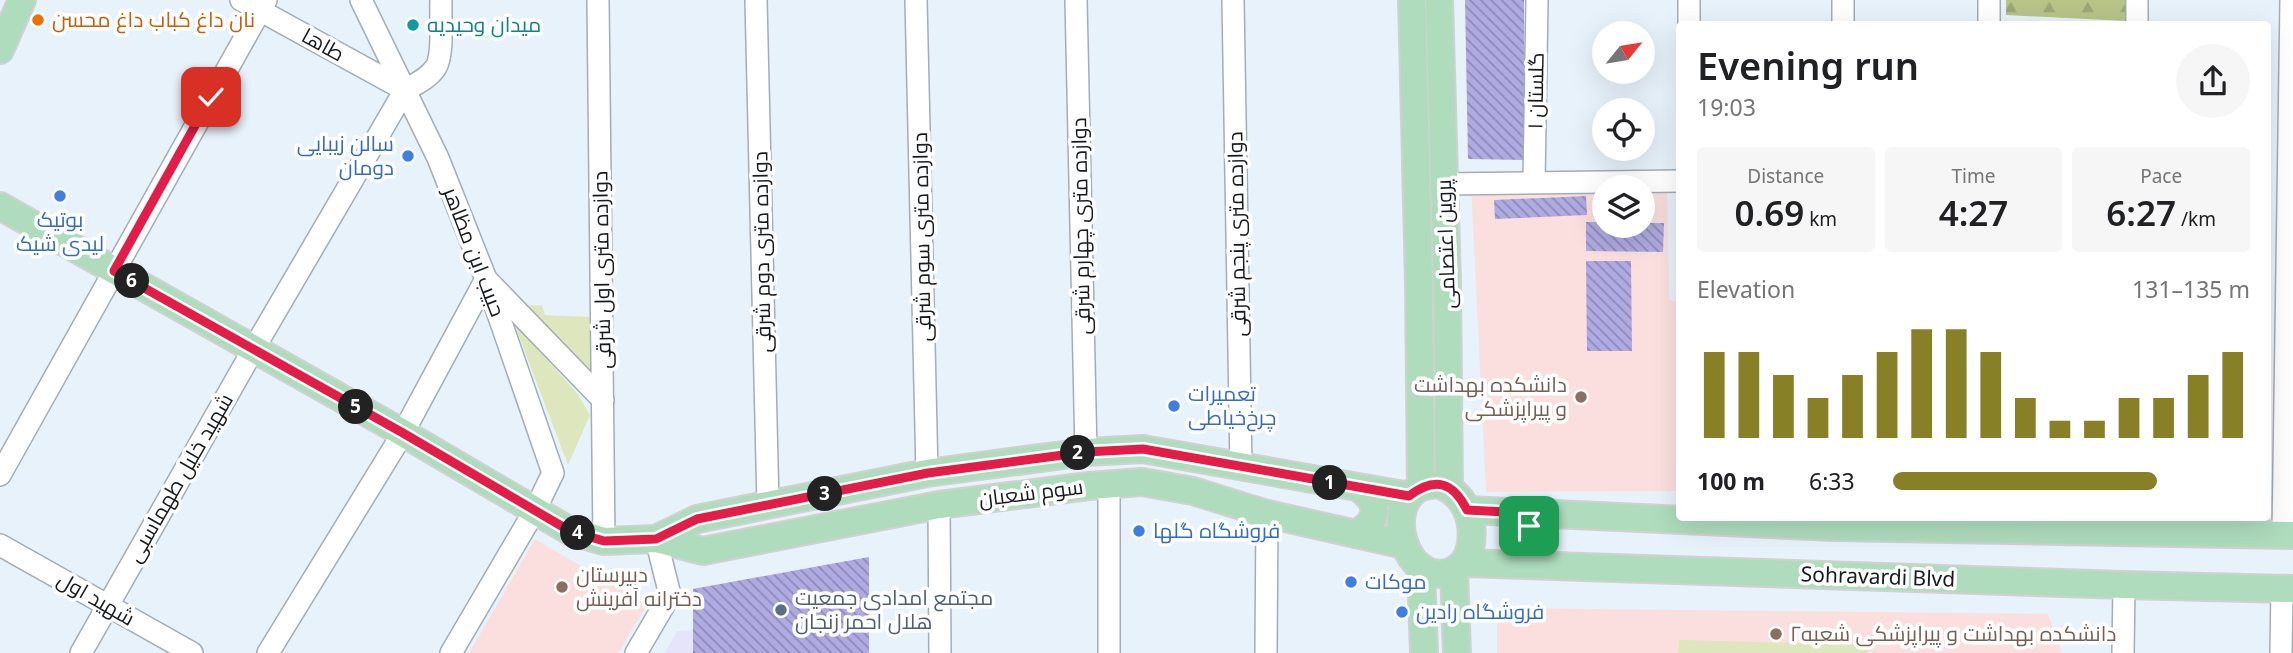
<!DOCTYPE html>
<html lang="en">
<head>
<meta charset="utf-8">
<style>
  :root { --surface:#fff; --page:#f6f6f6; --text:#202124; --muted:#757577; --accent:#888027 }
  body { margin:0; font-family:"Noto Sans",Cairo,sans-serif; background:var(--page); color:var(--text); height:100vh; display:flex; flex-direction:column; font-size:26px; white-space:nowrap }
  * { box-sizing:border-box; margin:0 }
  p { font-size:23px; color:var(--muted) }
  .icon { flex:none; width:38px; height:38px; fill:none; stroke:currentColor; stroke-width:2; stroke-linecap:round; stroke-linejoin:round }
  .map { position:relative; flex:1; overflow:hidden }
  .panel { position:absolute; left:1676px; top:21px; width:595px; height:500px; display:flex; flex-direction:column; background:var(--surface); border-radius:7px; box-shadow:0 7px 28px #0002 }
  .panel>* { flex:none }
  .needle { width:46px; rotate:60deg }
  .tools { position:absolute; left:1592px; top:21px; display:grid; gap:14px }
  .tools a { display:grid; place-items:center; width:63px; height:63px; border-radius:50%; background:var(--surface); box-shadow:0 7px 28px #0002; font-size:35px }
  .pin { position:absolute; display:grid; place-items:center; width:60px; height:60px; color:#fff; margin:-30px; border-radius:14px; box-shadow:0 4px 10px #0006 }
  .km { position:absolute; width:35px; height:35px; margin:-18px; border-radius:50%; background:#222; color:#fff; font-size:19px; line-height:35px; text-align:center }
  .round { display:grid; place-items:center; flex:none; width:74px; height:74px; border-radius:37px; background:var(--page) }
  .overview { display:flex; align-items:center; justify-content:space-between; height:119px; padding:0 21px }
  h1 { font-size:38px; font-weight:600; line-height:52px }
  .metrics { display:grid; grid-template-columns:repeat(3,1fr); gap:10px; height:119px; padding:7px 21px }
  .metrics div { display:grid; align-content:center; border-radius:7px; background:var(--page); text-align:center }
  .metrics b { font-size:35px; font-weight:600 }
  .metrics small { font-size:19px; font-weight:400 }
  .metrics p { font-size:19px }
  .chart { height:196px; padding:14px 21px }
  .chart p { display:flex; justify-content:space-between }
  .chart svg { width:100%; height:126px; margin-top:7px; stroke:var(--accent); stroke-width:6 }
  ul { padding:0 21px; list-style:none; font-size:23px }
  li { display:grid; grid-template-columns:112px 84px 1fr; align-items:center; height:52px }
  li i { height:18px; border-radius:9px; background:var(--accent) }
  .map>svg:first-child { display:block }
  .education { fill:#fadfde; fill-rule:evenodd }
  .medical { fill:#e6e4fa }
  .grass { fill:#dee6bd }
  .forest { fill:url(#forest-firs) }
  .building { fill:url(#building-back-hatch) }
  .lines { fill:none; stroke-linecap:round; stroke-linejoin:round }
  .minor-casing { stroke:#a3adb5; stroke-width:24 }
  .major-casing { stroke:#d1d1d2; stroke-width:30 }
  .minor { stroke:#fff; stroke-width:21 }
  .major { stroke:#afdcbd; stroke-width:26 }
  .route-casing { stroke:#fff; stroke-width:14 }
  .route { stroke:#e11d48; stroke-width:9 }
  .food-dot { fill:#e8710a; stroke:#fff; stroke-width:2.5 }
  .culture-dot { fill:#0f9aa8; stroke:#fff; stroke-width:2.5 }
  .shop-dot { fill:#3f7fe0; stroke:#fff; stroke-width:2.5 }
  .education-dot { fill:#8d6e63; stroke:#fff; stroke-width:2.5 }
  .service-dot { fill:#5c6f8a; stroke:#fff; stroke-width:2.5 }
  .labels { text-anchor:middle; stroke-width:7; stroke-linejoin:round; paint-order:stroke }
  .food-label { font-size:21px; fill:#c56008; stroke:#fff; text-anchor:start }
  .culture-label { font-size:21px; fill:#0d838f; stroke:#fff; text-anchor:start }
  .street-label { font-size:21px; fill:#171b1e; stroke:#fff }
  .shop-label { font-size:21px; fill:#366cbe; stroke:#fff; text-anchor:start }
  .education-label { font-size:21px; fill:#785e54; stroke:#fff; text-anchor:start }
  .service-label { font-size:21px; fill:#4e5e75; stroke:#fff; text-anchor:start }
</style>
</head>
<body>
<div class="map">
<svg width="2293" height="653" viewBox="0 0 2293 653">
  <defs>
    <pattern id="forest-firs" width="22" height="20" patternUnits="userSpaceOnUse" patternTransform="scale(1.75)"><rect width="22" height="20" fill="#b8c388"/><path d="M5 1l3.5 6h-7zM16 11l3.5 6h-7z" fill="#9da775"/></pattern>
    <pattern id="building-back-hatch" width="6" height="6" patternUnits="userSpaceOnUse" patternTransform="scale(1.75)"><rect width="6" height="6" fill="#afaae2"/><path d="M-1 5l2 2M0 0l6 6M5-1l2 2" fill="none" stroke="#8d8ab7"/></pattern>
  </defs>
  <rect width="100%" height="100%" fill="#e8f2fb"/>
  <g class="education">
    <path d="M1667 181 1669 300 1680 302V491L1486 492 1471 183ZM1605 187H1643V226H1605Z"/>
    <path d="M535 539 647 605 618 653H469Z"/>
    <path d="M1497 608 2048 614 2062 653H1497Z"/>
  </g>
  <path class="medical" d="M693 630V653H665L677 631Z"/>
  <g class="grass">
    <path d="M542 305 545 315 590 317 592 376 519 306Z"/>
    <path d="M514 323 577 393 590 415 568 465Z"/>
    <path d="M1679 640 1868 645V653H1678Z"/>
  </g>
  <path class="forest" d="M2006 0H2127V21L2006 15Z"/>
  <g class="building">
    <path d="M1465 0H1524V160L1468 159Z"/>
    <path d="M1586 196 1587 215 1495 219 1494 200Z"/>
    <path d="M1586 222H1605V226H1643V223H1664L1663 252 1586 251Z"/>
    <path d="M1586 261H1631L1632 351H1587Z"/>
    <path d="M869 557V653H693V589Z"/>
  </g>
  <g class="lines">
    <defs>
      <g id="minor">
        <path d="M241 0 405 90"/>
        <path d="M361 0 438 158 486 279 553 473 535 510 451 653"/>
        <path d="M598 0 604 541"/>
        <path d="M756 0 768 505"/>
        <path d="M916 0 927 473"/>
        <path d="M1076 0 1086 452"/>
        <path d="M1233 0 1241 468"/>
        <path d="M1689 24V0"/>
        <path d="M1843 24V0"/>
        <path d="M1989 24V0"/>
        <path d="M2137 24V0"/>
        <path d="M1534 182 1537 0"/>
        <path d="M1444 184 1680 181"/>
        <path d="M0 475 266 0"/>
        <path d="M939 505 940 653"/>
        <path d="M2283 534 2291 0"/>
        <path d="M0 545 192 653"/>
        <path d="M81 653 253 350 405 90C416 84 429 78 436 67 444 54 440 16 441 0"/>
        <path d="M268 653 403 433 486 279 603 400"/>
        <path d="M636 653 670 595 656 539"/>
        <path d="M1109 653V484"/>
        <path d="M1266 653 1267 514"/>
        <path d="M2123 653 2124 585"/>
        <path d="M2281 653 2282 588"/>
      </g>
      <g id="major">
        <path d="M1412 0 1419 284 1421 487"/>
        <path d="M1439 0 1447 284 1449 487"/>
        <path d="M0 50 22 0"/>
        <path d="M0 206 403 433 570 531 604 541 656 539 703 551 939 505 1089 486 1142 482 1193 491 1267 514 1405 545"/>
        <path d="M1437 484C1465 492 1476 521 1470 549 1467 560 1461 568 1450 572 1406 587 1381 506 1421 487 1426 485 1432 485 1437 484Z"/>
        <path d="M1467 510 1835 527 2293 535"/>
        <path d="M1356 534C1379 521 1381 503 1359 488"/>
        <path d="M656 539 697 519 927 473 1086 452 1143 449 1409 496"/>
        <path d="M1464 563 2124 585 2293 589"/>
        <path d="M1542 565C1529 558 1517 543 1528 527 1532 521 1541 517 1547 514"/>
        <path d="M1421 567 1424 653"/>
        <path d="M1454 571 1457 653"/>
      </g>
    </defs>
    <use href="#minor" class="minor-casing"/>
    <use href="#major" class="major-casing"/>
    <use href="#minor" class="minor"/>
    <use href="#major" class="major"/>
  </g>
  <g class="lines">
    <defs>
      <path id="route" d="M211 97 114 271 403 433 570 531 604 541 656 539 697 519 928 473 1086 452 1143 449 1409 496C1435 476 1453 482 1467 510L1547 514 1529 526"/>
    </defs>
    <use href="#route" class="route-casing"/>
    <use href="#route" class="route"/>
  </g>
  <circle class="food-dot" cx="38" cy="20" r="7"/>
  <circle class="culture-dot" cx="413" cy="25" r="7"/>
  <g class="shop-dot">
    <circle cx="408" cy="156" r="7"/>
    <circle cx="60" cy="196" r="7"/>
    <circle cx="1174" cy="406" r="7"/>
    <circle cx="1139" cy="531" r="7"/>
    <circle cx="1351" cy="582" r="7"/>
    <circle cx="1402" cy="612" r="7"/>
  </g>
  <g class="education-dot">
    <circle cx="1581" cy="397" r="7"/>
    <circle cx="562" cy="587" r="7"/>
    <circle cx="1776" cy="634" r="7"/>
  </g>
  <circle class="service-dot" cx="781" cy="610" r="7"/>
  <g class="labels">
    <g class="food-label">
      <text x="52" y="27">نان داغ کباب داغ محسن</text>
    </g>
    <g class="culture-label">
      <text x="427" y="32">میدان وحیدیه</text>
    </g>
    <g class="street-label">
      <text transform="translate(323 45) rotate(29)" y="7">طاها</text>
      <text transform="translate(1536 91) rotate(-89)" y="7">گلستان ۱</text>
      <text transform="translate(1081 226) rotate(-91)" y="7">دوازده متری چهارم شرقی</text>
      <text transform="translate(1237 234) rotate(-91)" y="7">دوازده متری پنجم شرقی</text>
      <text transform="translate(922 237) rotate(-91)" y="7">دوازده متری سوم شرقی</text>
      <text transform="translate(1446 244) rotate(-92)" y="7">پروین اعتصامی</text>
      <text transform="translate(474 252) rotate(69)" y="7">حبیب ابن مظاهر</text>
      <text transform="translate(762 252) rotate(-91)" y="7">دوازده متری دوم شرقی</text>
      <text transform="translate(602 270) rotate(-91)" y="7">دوازده متری اول شرقی</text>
      <text transform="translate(180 478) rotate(-60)" y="7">شهید خلیل طهماسبی</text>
      <text transform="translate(1031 493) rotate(-7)" y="7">سوم شعبان</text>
      <text transform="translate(1878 577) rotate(2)" y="7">Sohravardi Blvd</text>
      <text transform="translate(96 599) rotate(30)" y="7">شهید اول</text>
    </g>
    <g class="shop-label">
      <text x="394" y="151" text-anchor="end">سالن زیبایی<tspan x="394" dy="24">دومان</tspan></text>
      <text x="60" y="227" text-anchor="middle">بوتیک<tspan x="60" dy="24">لیدی شیک</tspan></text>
      <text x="1188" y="401">تعمیرات<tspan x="1188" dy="24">چرخ‌خیاطی</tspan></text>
      <text x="1153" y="538">فروشگاه گلها</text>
      <text x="1365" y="589">موکات</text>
      <text x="1416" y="619">فروشگاه رادین</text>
    </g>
    <g class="education-label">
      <text x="1567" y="392" text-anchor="end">دانشکده بهداشت<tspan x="1567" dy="24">و پیراپزشکی</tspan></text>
      <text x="576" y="582">دبیرستان<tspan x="576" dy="24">دخترانه آفرینش</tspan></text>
      <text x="1790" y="641">دانشکده بهداشت و پیراپزشکى شعبه۲</text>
    </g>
    <g class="service-label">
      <text x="795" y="605">مجتمع امدادی جمعیت<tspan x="795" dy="24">هلال احمر زنجان</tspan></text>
    </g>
  </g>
</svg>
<div class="tools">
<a><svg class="needle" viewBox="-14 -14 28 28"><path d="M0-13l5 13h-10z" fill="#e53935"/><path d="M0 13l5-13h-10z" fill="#757577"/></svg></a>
<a><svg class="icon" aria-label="locate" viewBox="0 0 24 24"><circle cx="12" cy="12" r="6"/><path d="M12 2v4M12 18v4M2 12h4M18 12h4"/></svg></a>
<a><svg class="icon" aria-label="layers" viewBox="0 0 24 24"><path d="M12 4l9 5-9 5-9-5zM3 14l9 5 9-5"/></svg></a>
</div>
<div class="pin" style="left:1529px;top:526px;background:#1e9e55"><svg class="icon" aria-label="arrive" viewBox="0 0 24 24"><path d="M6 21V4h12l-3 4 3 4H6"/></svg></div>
<div class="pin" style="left:211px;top:97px;background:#d93025"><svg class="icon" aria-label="check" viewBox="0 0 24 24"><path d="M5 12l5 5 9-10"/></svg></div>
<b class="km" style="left:1330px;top:483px">1</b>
<b class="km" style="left:1078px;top:453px">2</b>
<b class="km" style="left:825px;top:494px">3</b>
<b class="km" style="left:578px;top:533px">4</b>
<b class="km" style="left:356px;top:407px">5</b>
<b class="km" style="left:132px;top:281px">6</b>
<section class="panel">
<div class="overview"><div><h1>Evening run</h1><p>19:03</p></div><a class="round"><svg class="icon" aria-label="share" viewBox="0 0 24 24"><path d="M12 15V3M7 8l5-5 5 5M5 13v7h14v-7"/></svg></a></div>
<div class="metrics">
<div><p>Distance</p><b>0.69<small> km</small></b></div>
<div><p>Time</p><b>4:27</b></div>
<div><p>Pace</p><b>6:27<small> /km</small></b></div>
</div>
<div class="chart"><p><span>Elevation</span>131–135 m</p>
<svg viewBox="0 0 160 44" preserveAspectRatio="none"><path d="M5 44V14M15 44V14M25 44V22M35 44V30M45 44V22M55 44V14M65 44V6M75 44V6M85 44V14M95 44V30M105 44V38M115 44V38M125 44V30M135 44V30M145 44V22M155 44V14"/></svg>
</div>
<ul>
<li><b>100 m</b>6:33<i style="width:74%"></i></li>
</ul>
</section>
</div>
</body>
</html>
